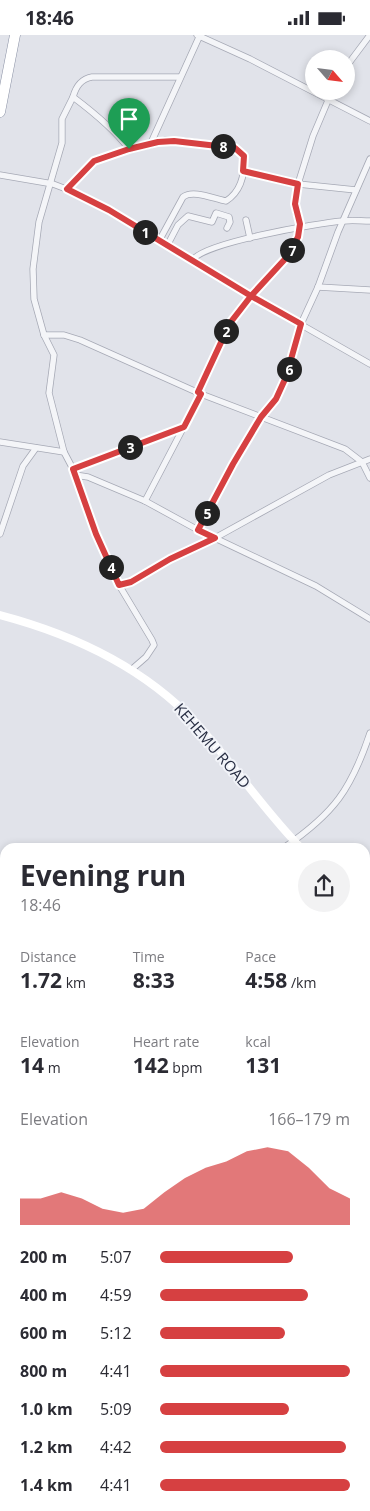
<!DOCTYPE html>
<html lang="en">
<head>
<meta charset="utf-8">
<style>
  :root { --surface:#fff; --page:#f2f2f3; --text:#2b2b33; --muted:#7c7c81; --accent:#d64041 }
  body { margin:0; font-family:"Open Sans",sans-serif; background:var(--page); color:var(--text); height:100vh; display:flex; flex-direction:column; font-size:19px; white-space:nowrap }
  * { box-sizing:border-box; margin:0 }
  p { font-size:16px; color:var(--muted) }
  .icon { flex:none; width:28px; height:28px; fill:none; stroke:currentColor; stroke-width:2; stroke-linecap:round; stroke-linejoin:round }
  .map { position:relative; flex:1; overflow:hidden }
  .side { position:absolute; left:0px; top:808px; width:370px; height:669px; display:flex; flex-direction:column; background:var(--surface); border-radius:15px 15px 0 0; box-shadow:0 2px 8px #0003 }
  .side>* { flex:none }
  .needle { width:32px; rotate:118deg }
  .buttons { position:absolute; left:305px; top:15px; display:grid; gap:10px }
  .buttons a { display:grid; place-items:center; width:50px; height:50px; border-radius:50%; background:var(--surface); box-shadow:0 2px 8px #0003; font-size:25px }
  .pin { position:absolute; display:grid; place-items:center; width:42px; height:42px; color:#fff; margin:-51px -21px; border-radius:50% 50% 50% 0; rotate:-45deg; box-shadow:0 0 5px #0007 }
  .pin .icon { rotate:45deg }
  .km { position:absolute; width:25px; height:25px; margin:-12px; border-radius:50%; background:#222; color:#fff; font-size:14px; line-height:25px; text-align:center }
  .round { display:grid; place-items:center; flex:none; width:52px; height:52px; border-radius:26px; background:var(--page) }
  .overview { display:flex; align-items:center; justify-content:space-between; height:85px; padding:0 20px }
  h1 { font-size:28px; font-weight:700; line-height:38px }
  .figures { display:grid; grid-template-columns:repeat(3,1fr); gap:8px; height:85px; padding:5px 20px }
  .figures div { display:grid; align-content:center }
  .figures b { font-size:21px; font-weight:700 }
  .figures small { font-size:14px; font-weight:400 }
  .figures p { font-size:14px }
  .chart { height:140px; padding:10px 20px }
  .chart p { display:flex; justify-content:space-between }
  .chart svg { width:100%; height:90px; margin-top:5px; fill:var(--accent); opacity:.7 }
  ul { padding:0 20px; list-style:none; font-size:16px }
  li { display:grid; grid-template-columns:80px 60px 1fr; align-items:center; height:38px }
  li i { height:12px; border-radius:6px; background:var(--accent) }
  .status { display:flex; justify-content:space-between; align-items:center; height:35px; padding:0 25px; background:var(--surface); direction:ltr }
  .status svg { height:14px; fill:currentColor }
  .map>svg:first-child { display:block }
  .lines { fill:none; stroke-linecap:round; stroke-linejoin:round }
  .street-casing { stroke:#a6a9b5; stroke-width:7 }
  .highway-casing { stroke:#878ea2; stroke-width:11 }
  .street { stroke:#f4f5f8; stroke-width:5.5 }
  .secondary { stroke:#fff; stroke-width:8 }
  .highway { stroke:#fff; stroke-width:10 }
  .route-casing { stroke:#fff; stroke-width:10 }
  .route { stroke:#d64041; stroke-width:6 }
  .labels { text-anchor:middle; stroke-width:4; stroke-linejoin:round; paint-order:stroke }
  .street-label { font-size:15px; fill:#282e43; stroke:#f1f3f8 }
</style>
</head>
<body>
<div class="status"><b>18:46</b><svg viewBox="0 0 49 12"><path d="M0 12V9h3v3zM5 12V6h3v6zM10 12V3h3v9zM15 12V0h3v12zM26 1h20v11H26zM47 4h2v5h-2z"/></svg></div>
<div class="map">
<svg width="370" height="1476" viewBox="0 0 370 1476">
  <rect width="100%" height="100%" fill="#e1e3ea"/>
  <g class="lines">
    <defs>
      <g id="street">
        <path d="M197 0 250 24 370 86"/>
        <path d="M346 32 370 0"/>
        <path d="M73 62 62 84V108L39 187 33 234 34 264 44 300 54 320 49 358 64 417 73 434 96 499 119 550 152 605 154 610 146 622 131 635"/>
        <path d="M150 110 165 105 185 106 235 113 244 121C245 139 242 156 226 166 214 164 193 154 183 162L159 206"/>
        <path d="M129 114C114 94 93 77 73 62 76 51 81 44 92 42H180"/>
        <path d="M243 136 298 149 356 155"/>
        <path d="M0 140 53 149 82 160 251 261 370 329"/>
        <path d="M67 154 95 126 129 114 150 110 200 0"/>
        <path d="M246 185 250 203"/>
        <path d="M167 211 178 190 188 181 212 187 216 178 229 182 230 187 227 193"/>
        <path d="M192 226C200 208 319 188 343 186 352 185 361 186 370 186"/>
        <path d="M318 252 370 255"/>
        <path d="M44 300H64L80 305 201 359 345 414 362 427 370 443"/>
        <path d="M198 357 230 288 261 249 286 223 298 202 300 189 296 178 295 169 298 149 313 101 332 56"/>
        <path d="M0 407 64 417"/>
        <path d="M73 434 183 392"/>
        <path d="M75 440 88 442 145 466 198 495 316 551 370 584"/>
        <path d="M145 466 201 359"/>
        <path d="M198 495 233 429 261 383 276 364 286 342 301 289 318 252 338 197 370 124"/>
        <path d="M0 499 23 431 36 413"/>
        <path d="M119 550 131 547 170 524 215 503 329 440 370 424"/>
        <path d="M285 812C334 778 351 755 370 698"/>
        <path d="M0 925 5 924"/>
        <path d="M365 990 370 980"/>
        <path d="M0 1052 5 1053"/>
        <path d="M365 1064H370"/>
        <path d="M365 1117 370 1120"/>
        <path d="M365 1197 370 1190"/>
        <path d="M365 1205 370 1208"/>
        <path d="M365 1276 370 1268"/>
        <path d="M0 1304 5 1307"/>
        <path d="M0 1369H5"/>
        <path d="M365 1391 370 1396"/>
        <path d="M365 1406 370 1400"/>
        <path d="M0 1457 5 1442"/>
        <path d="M145 1471 152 1476"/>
        <path d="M229 1471 232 1476"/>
        <path d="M304 1476 308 1471"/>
      </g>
      <path id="highway" d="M0 77 15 0"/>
    </defs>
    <use href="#street" class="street-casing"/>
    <use href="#highway" class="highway-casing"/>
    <use href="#street" class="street"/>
    <g class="secondary">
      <path d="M0 580C72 599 143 632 195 687 232 727 262 773 300 812"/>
      <path d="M365 875 370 880"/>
    </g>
    <use href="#highway" class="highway"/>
  </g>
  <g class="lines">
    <defs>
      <path id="route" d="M129 114 94 126 67 154 109 175 251 261 230 288 198 357 201 359 184 392 73 434 96 499 119 550 131 547 170 524 215 503 198 495 233 429 261 382 276 364 286 342 301 289 251 261 286 223 298 202 300 189 295 169 298 149 243 136 244 121 235 113 174 106 158 107 129 114"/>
    </defs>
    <use href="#route" class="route-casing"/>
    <use href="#route" class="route"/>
  </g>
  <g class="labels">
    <g class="street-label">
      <text transform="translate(212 711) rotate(49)" y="5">KEHEMU ROAD</text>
    </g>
  </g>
</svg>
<div class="buttons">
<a><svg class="needle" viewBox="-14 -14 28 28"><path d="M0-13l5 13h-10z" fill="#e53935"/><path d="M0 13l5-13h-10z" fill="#7c7c81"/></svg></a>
</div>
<div class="pin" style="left:129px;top:114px;background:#1e9e55"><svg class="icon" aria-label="arrive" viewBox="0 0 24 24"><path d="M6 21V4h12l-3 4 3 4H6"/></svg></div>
<b class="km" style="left:145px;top:197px">1</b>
<b class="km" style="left:226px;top:296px">2</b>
<b class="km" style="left:130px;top:412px">3</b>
<b class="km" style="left:111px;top:532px">4</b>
<b class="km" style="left:207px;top:478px">5</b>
<b class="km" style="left:289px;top:334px">6</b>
<b class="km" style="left:292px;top:215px">7</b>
<b class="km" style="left:223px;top:111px">8</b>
<section class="side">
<div class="overview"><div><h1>Evening run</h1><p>18:46</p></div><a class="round"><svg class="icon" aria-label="share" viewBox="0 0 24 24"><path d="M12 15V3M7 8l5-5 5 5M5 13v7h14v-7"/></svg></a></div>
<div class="figures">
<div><p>Distance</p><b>1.72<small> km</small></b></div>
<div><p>Time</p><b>8:33</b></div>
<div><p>Pace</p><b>4:58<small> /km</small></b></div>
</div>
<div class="figures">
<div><p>Elevation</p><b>14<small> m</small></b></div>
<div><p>Heart rate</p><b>142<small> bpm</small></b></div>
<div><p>kcal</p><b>131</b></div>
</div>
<div class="chart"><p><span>Elevation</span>166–179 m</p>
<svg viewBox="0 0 160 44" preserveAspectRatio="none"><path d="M0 44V31L10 31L20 28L30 31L40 36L50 38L60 36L70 28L80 21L90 16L100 13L110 8L120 6L130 8L140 16L150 26L160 31V44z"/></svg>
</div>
<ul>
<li><b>200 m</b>5:07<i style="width:70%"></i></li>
<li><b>400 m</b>4:59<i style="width:78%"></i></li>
<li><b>600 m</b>5:12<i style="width:66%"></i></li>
<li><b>800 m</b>4:41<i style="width:100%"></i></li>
<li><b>1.0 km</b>5:09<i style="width:68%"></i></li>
<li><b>1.2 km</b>4:42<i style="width:98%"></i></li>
<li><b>1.4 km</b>4:41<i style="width:100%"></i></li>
</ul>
</section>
</div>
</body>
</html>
